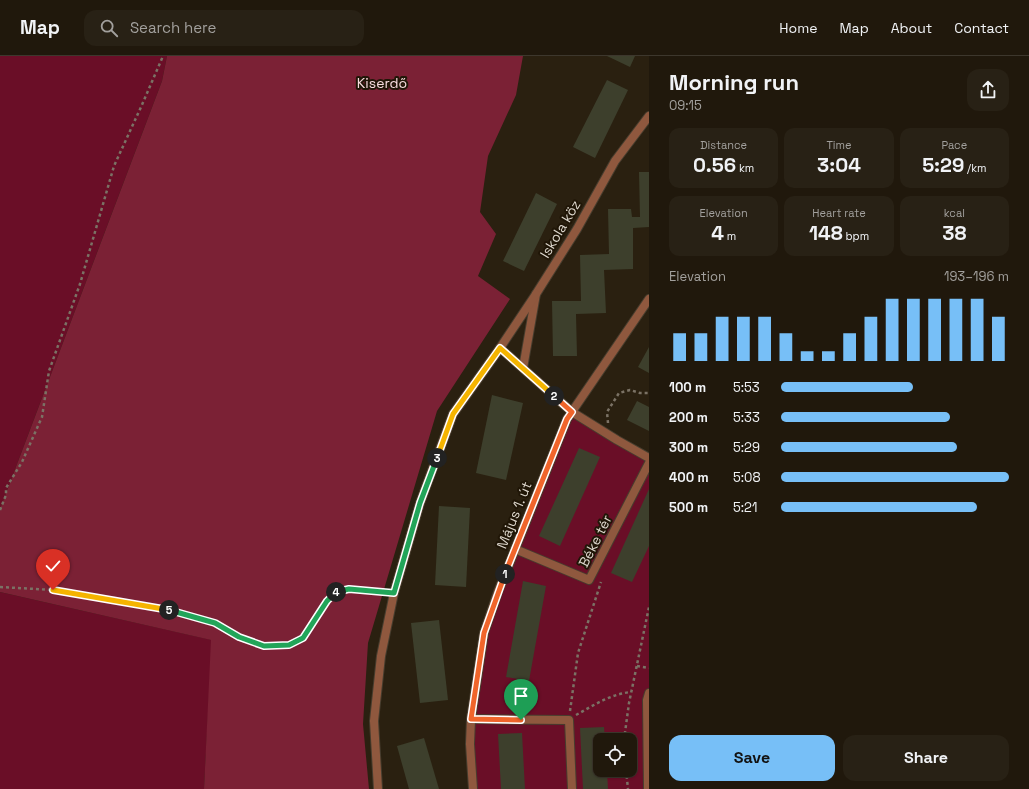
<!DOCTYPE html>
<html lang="en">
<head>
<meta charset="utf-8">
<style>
  :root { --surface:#20180c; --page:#282115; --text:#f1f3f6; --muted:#a2a09d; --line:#3d372d; --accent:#77bff7 }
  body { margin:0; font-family:"Space Grotesk",sans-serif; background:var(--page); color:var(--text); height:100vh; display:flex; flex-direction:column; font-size:15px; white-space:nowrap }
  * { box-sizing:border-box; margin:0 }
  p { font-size:13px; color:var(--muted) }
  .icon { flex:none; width:22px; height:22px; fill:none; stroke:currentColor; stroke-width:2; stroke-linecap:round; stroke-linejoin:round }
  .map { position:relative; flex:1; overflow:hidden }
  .side { display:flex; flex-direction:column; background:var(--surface); width:380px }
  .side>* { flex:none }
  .controls { position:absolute; left:593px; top:677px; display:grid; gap:8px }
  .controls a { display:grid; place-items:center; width:44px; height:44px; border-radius:8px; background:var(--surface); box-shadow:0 1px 3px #0004,0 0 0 1px var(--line); font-size:20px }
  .pin { position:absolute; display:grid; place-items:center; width:34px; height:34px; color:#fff; margin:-41px -17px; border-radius:50% 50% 50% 0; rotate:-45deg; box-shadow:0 0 4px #0007 }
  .pin .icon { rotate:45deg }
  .km { position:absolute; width:20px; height:20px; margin:-10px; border-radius:50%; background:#222; color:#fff; font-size:11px; line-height:20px; text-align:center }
  .round { display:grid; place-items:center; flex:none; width:42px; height:42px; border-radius:12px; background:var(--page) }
  .headline { display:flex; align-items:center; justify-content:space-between; height:68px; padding:0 20px }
  h1 { font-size:22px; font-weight:800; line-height:30px }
  .stats { display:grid; grid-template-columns:repeat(3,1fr); gap:6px; height:68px; padding:4px 20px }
  .stats div { display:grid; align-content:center; border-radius:10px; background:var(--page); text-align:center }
  .stats b { font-size:20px; font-weight:800 }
  .stats small { font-size:11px; font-weight:400 }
  .stats p { font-size:11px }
  .chart { height:112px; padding:8px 20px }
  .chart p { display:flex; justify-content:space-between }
  .chart svg { width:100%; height:72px; margin-top:4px; stroke:var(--accent); stroke-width:6 }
  .action { display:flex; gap:8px; margin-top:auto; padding:8px 20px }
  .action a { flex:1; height:46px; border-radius:12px; background:var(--accent); color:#111; font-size:16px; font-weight:800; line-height:46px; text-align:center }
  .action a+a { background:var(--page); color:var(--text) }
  ul { padding:0 20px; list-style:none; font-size:13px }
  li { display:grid; grid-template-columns:64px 48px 1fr; align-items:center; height:30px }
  li i { height:10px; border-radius:5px; background:var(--accent) }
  header { display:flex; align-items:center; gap:24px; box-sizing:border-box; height:56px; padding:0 20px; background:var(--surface); border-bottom:1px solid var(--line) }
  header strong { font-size:19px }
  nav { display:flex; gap:22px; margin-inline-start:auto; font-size:14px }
  .search { width:280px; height:36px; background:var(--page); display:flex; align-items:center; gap:10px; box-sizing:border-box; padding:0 14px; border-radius:12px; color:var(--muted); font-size:15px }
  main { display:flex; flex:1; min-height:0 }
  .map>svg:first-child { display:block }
  .green { fill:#6a0e27; fill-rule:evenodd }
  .forest { fill:#7b2135 }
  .building { fill:#3d3f2c }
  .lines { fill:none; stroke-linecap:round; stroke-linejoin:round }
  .minor-casing { stroke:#473d2e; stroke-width:10 }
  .path { stroke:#7b7265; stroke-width:2.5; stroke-dasharray:3 3; stroke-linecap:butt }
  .minor { stroke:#8f583e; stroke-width:8 }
  .split-1-casing { stroke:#fff; stroke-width:8 }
  .split-2-casing { stroke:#fff; stroke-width:8 }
  .split-3-casing { stroke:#fff; stroke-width:8 }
  .split-4-casing { stroke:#fff; stroke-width:8 }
  .split-5-casing { stroke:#fff; stroke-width:8 }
  .split-6-casing { stroke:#fff; stroke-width:8 }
  .split-1 { stroke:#f0652b; stroke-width:5 }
  .split-2 { stroke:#f0652b; stroke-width:5 }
  .split-3 { stroke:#f5b400; stroke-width:5 }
  .split-4 { stroke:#22a559; stroke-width:5 }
  .split-5 { stroke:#22a559; stroke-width:5 }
  .split-6 { stroke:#f5b400; stroke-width:5 }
  .labels { text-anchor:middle; stroke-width:4; stroke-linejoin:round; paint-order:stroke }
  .park-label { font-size:14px; fill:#f8dcdf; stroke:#201607 }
  .street-label { font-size:14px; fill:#ddd7cd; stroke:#201607 }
</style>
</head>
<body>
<header>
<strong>Map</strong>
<div class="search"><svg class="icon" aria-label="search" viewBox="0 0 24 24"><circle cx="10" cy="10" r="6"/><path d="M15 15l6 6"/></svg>Search here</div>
<nav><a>Home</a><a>Map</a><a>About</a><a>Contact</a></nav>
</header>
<main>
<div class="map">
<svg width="649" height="733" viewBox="0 0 649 733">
  <rect width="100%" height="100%" fill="#2a2010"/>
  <g class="green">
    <path d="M0 0H167L162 25 0 453Z"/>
    <path d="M572 356 649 402V733H476L473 654 491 557ZM600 684H630V714H600Z"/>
    <path d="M0 536 212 584 204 733H0Z"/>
  </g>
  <path class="forest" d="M167 0H523L516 39 488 100 480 156 496 178 478 220 510 243 437 355 368 587 363 668 369 733H204L211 584 0 536V453L162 25Z"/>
  <g class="building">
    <path d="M607 0H635L630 11Z"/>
    <path d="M607 24 628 34 595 102 573 91Z"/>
    <path d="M639 116H649V171L633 172V213L604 214 606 257 576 258 577 300H553L552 245H581L580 199 609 198 608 153H631L632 161H640Z"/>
    <path d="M536 137 557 148 524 215 503 205Z"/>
    <path d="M649 291V317L638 311Z"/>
    <path d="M492 339 523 347 506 424 476 417Z"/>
    <path d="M637 345 649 351V375L627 364Z"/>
    <path d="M579 392 600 401 560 490 539 480Z"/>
    <path d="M649 433V490L632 526 611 517Z"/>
    <path d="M439 450 470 452 466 531 435 529Z"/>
    <path d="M523 525 546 530 529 625 506 621Z"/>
    <path d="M439 564 448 644 420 647 411 567Z"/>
    <path d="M604 671 605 684H600V714H607L608 733H583L580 672Z"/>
    <path d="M522 677 525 733H501L498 678Z"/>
    <path d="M424 682 439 733H409L397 690Z"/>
  </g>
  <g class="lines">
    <defs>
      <g id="minor">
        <path d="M500 292 572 356 617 384 649 402"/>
        <path d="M523 312 536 238 577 173 615 105 649 60"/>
        <path d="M515 493 589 524 649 407"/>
        <path d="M471 663 569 664 572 733"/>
        <path d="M378 733 374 665 381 600 394 537 420 447 453 358 500 292 536 238"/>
        <path d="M473 733 470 688 471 663 484 577 498 536 567 363 649 243"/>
        <path d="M648 733 647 644 649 637"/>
      </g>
    </defs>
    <use href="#minor" class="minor-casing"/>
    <g class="path">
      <path d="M608 367 607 356 619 337 630 334 640 337H649"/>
      <path d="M0 454 6 439V432L22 406 42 361 49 315 80 228 114 110 141 51 163 0"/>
      <path d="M0 531 53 534 165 552 215 567 239 581 265 590 289 589 303 582 327 545 336 536 349 533 384 536"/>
      <path d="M637 610 649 612"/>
      <path d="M570 655 578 597 601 526"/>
      <path d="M576 659C594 649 611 638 631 636"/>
      <path d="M624 684 629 647 649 551"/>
      <path d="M630 701 637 700"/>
      <path d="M626 714 628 733"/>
    </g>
    <use href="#minor" class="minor"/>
  </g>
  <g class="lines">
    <defs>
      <path id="split-1" d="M505 518 484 577 471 663 521 664"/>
      <path id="split-2" d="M505 518 567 363 572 356 554 340"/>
      <path id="split-3" d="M437 402 453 358 500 292 554 340"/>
      <path id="split-4" d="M336 536 349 533 394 537 420 447 437 402"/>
      <path id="split-5" d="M169 554 215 567 239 581 264 590 289 589 303 582 327 545 336 536"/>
      <path id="split-6" d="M53 534 169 554"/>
    </defs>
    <use href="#split-1" class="split-1-casing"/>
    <use href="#split-2" class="split-2-casing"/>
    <use href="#split-3" class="split-3-casing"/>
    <use href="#split-4" class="split-4-casing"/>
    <use href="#split-5" class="split-5-casing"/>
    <use href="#split-6" class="split-6-casing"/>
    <use href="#split-1" class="split-1"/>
    <use href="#split-2" class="split-2"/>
    <use href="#split-3" class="split-3"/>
    <use href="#split-4" class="split-4"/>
    <use href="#split-5" class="split-5"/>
    <use href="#split-6" class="split-6"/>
  </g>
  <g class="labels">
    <g class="park-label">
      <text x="382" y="32">Kiserdő</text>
    </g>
    <g class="street-label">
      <text transform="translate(560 173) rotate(-59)" y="5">Iskola köz</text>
      <text transform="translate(514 459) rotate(-68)" y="5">Május 1. út</text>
      <text transform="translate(595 485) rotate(-63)" y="5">Béke tér</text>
    </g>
  </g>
</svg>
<div class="controls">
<a><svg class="icon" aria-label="locate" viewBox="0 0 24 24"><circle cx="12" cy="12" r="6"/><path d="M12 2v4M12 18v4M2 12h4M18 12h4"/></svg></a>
</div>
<div class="pin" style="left:521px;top:664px;background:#1e9e55"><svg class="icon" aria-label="arrive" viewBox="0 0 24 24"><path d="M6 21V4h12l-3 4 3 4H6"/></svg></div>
<div class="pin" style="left:53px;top:534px;background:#d93025"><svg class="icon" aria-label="check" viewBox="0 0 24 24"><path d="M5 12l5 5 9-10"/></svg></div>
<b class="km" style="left:505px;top:518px">1</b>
<b class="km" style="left:554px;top:340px">2</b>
<b class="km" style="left:437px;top:402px">3</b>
<b class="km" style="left:336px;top:536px">4</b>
<b class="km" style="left:169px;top:554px">5</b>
</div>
<section class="side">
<div class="headline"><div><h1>Morning run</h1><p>09:15</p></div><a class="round"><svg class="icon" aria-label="share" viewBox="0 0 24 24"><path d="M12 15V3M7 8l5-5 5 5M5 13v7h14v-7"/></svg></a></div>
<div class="stats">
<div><p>Distance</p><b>0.56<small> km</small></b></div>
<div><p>Time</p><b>3:04</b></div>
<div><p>Pace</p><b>5:29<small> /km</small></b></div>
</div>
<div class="stats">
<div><p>Elevation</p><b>4<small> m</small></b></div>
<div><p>Heart rate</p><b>148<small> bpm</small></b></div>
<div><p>kcal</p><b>38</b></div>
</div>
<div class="chart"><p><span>Elevation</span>193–196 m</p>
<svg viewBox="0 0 160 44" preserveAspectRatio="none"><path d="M5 44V27M15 44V27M25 44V17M35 44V17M45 44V17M55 44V27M65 44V38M75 44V38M85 44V27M95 44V17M105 44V6M115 44V6M125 44V6M135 44V6M145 44V6M155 44V17"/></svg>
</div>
<ul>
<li><b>100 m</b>5:53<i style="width:58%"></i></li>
<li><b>200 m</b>5:33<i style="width:74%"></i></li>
<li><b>300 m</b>5:29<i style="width:77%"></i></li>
<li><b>400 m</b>5:08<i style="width:100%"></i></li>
<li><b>500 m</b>5:21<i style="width:86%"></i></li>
</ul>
<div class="action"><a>Save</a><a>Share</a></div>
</section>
</main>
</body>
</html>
